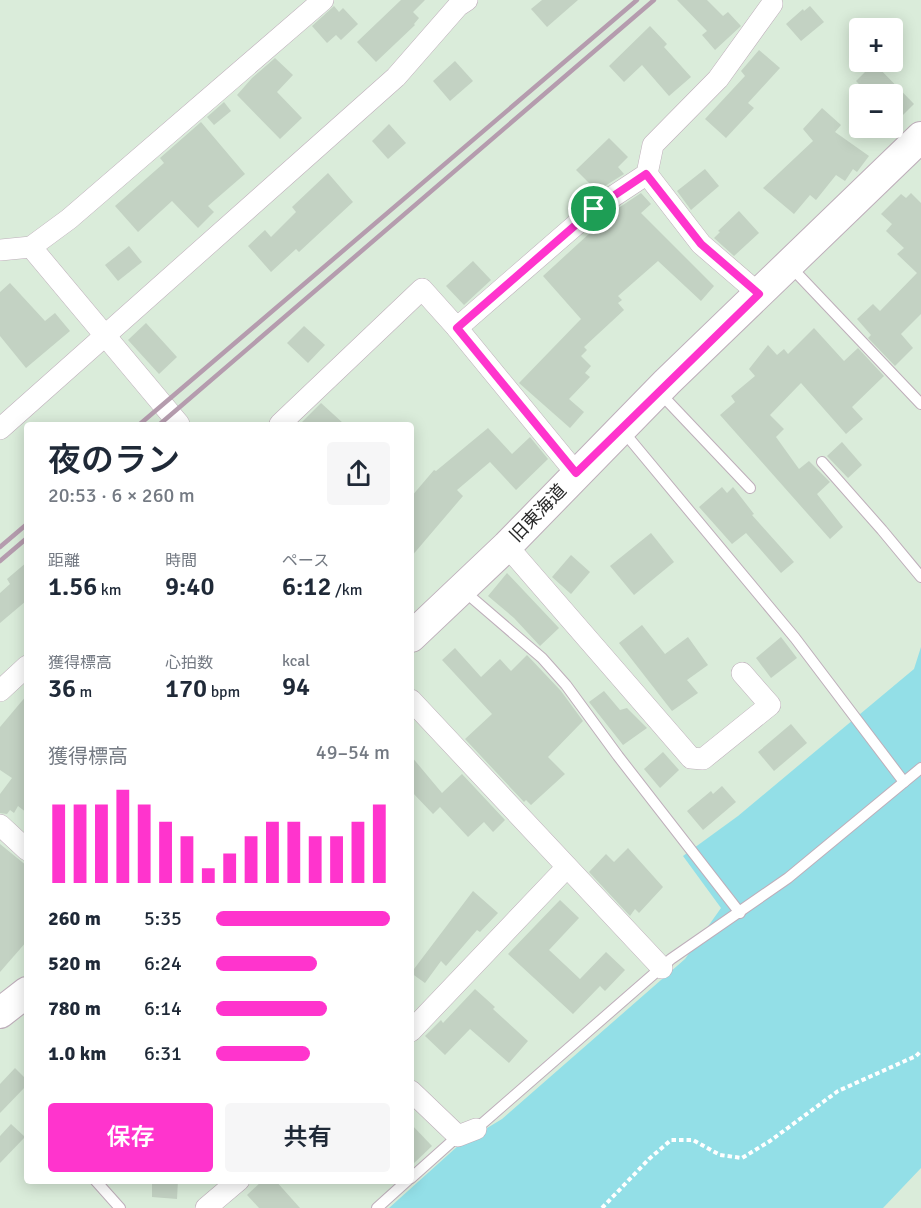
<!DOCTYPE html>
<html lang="ja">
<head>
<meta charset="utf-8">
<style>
  :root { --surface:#fff; --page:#f6f6f7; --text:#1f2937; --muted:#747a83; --accent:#ff34cd }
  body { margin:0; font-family:Signika,"Noto Sans JP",sans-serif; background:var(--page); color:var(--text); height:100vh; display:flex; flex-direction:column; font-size:22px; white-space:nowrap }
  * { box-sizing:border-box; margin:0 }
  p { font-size:20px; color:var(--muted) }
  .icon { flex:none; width:33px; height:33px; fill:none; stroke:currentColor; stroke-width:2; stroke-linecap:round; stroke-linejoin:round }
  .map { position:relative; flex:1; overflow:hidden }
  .details { position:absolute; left:24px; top:422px; width:390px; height:762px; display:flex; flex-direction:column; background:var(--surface); border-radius:6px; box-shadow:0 3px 15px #0003 }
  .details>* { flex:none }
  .tools { position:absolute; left:849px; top:18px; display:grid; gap:12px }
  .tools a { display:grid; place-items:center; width:54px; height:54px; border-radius:6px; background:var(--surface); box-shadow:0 3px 15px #0003; font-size:30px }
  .pin { position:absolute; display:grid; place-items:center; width:51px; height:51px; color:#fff; margin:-26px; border:3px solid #fff; border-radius:50%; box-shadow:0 2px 6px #0007 }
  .round { display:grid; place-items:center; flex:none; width:63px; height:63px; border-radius:6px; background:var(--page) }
  .summary { display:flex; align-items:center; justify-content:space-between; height:102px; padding:0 24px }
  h1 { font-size:33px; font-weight:600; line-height:45px }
  .figures { display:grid; grid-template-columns:repeat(3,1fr); gap:9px; height:102px; padding:6px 24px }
  .figures div { display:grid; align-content:center }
  .figures b { font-size:26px; font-weight:600 }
  .figures small { font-size:16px; font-weight:400 }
  .figures p { font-size:16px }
  .chart { height:168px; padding:12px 24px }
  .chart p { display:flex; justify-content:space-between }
  .chart svg { width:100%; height:108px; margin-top:6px; stroke:var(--accent); stroke-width:6 }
  .primary-button { display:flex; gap:12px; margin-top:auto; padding:12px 24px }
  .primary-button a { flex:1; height:69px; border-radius:6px; background:var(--accent); color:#fff; font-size:24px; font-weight:600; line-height:69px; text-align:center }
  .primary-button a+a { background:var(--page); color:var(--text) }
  ul { padding:0 24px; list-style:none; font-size:20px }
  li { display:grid; grid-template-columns:96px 72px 1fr; align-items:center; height:45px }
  li i { height:15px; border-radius:8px; background:var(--accent) }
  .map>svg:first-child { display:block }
  .green { fill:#93dfe7 }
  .building { fill:#c3d2c3 }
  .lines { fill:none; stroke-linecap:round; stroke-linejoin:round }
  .service-casing { stroke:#beaeba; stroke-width:12 }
  .minor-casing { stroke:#beaeba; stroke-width:22 }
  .secondary-casing { stroke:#beaeba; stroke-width:32 }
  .path { stroke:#fff; stroke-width:4; stroke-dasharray:4.5 3; stroke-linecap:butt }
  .service { stroke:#fff; stroke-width:10 }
  .minor { stroke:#fff; stroke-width:21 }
  .secondary { stroke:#fff; stroke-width:30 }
  .rail { stroke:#b59cae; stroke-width:4.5 }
  .route-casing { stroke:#fff; stroke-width:12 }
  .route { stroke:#ff34cd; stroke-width:8 }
  .labels { text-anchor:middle; stroke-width:5; stroke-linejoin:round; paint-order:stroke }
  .street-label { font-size:18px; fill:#292929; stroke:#fff }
</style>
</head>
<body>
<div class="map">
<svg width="921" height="1208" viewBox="0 0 921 1208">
  <rect width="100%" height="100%" fill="#daecda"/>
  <path class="green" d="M921 647V1168L883 1208H389L459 1145 502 1119 685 959 721 908 683 856 738 816 914 669Z"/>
  <g class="building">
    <path d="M401 0H425L413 12 419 18 414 24 415 25 376 62 357 42Z"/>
    <path d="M542 0H578L547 27 531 9Z"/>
    <path d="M677 0H707L723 16 728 12 741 26 715 50 702 35 707 31Z"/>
    <path d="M334 6 339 12 343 8 358 24 341 40 336 35 327 43 312 26Z"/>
    <path d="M810 6 824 22 801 41 786 24 803 9 804 11Z"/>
    <path d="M650 26 667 44 664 47 691 77 669 96 642 65 624 82 609 66Z"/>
    <path d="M759 50 780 68 748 103 754 108 726 138 705 119 745 76 741 71Z"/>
    <path d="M275 58 293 75 277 92 302 118 280 139 237 95 252 78Z"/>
    <path d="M455 61 473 81 450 101 433 81Z"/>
    <path d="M874 63 914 104 892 126V94H869L856 81Z"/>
    <path d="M224 102 231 111 214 125 207 117Z"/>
    <path d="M822 108 841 125 835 132 869 156 857 172 853 169 845 181 836 175 816 200 810 195 794 214 763 188 813 141 803 129Z"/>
    <path d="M201 122 245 174 208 206 214 212 198 228 172 201 138 232 115 206 164 163 160 158Z"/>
    <path d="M389 124 406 143 388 159 372 141Z"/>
    <path d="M609 138 628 157 618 167 624 174 597 191 576 170Z"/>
    <path d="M705 169 719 186 691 210 677 191Z"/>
    <path d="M328 173 353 202 299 252 296 249 271 272 248 246 265 230 271 237 296 212 292 207Z"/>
    <path d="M641 193 651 204 641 213 714 286 701 301 658 261 618 296 622 300 618 303 624 310 584 347 587 350 581 356 591 366 585 373 590 377 569 399 584 412 570 428 519 383 581 319 543 276 591 232 589 230 602 219Z"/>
    <path d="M911 193 921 203V314L901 334 913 348 895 366 868 338 871 335 857 319 873 304 880 311 917 273 897 254 904 248 886 231 892 224 881 214 901 194 906 198Z"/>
    <path d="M739 211 759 233 734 256 714 238 720 232 718 231Z"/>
    <path d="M129 246 142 262 118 281 105 265Z"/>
    <path d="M473 261 491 280 464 305 446 286Z"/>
    <path d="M10 283 45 321 55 313 70 331 26 368 0 336V292Z"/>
    <path d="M146 323 177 357 159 374 128 340Z"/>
    <path d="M304 326 325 345 308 363 287 343Z"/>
    <path d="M814 328 844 361 858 348 884 376 852 407 863 419 846 434 801 383 770 415 784 429 776 437 799 469 809 461 830 482 817 494 843 527 830 539 720 415 735 402 731 396 755 376 749 369 768 345 777 355 784 349 788 354Z"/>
    <path d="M321 403 344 424H300Z"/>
    <path d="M488 428 512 454 530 437 548 459 516 490 490 462 457 490 463 496 411 557V497L434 470 436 471Z"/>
    <path d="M842 442 862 465 848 478 827 456Z"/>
    <path d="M722 487 727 493 733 487 754 514 752 515 794 562 781 573 746 533 732 544 699 507Z"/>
    <path d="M651 533 674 562 634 595 610 566Z"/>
    <path d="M571 555 590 572 571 594 552 577Z"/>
    <path d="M27 562V602L26 601 0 623V593L10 584 7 579Z"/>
    <path d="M507 573 559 628 540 646 514 618 488 596Z"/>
    <path d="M642 625 665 654 688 637 708 665 687 680 698 693 672 711 619 643Z"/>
    <path d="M781 637 797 658 771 678 756 658Z"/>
    <path d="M455 648 481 677 500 659 511 671 527 655 561 691 583 721 548 757 565 774 531 805 526 800 524 802 465 739 492 714 442 660Z"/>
    <path d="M604 691 620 710 627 708 647 728 623 745 589 702Z"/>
    <path d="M27 695V813L18 806 14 813 10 810 7 814 0 813V794L12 778 0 770V727Z"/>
    <path d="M791 724 807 743 774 771 758 752Z"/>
    <path d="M663 752 679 770 660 788 644 769Z"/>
    <path d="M411 756 442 793 462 774 505 820 493 832 484 822 468 837 440 807 433 814 411 791Z"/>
    <path d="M722 786 736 802 703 830 687 811 711 791 713 794Z"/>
    <path d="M0 844 27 866V941L0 972Z"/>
    <path d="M628 848 663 887 639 913 635 909 630 916 589 872 606 854 614 862Z"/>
    <path d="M473 891 498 913 480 932 477 930 446 966 441 961 425 983 411 973Z"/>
    <path d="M560 900 579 918 549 950 580 979 606 952 625 970 605 991 600 986 573 1014 508 954Z"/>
    <path d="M475 989 495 1007 493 1009 528 1041 509 1063 470 1029 445 1055 425 1036 441 1020 443 1023Z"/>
    <path d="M15 1068 27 1080V1085L0 1113V1084Z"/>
    <path d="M11 1124 25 1137 0 1163V1136Z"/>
    <path d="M411 1124 432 1146 411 1166Z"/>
    <path d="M152 1180H178L177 1199 152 1197Z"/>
    <path d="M263 1180H275L300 1208H259L247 1195Z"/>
  </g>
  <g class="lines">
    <defs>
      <g id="service">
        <path d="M789 265 921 404"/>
        <path d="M659 392 750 488"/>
        <path d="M623 431 795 638 904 782"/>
        <path d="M822 462 882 530 921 577"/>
        <path d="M464 591 542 658 566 685 618 756 740 913"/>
        <path d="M476 1129 671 959 788 878 921 768"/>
        <path d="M411 1178 458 1136"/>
        <path d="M95 1180 120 1208"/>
        <path d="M377 1208 408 1180"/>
      </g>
      <g id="minor">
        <path d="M647 174 701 244 759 294"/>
        <path d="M31 247 179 424"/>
        <path d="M0 250 31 247 69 219 323 0"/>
        <path d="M457 328 576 473"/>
        <path d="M280 424 422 289 457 328 594 209 647 174 653 145 718 79 772 4"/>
        <path d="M0 429 396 77 458 6 467 0"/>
        <path d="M507 546 691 758 703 759 770 705 742 673"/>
        <path d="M0 691 27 666"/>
        <path d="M411 700 662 968"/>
        <path d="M0 825 27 850"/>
        <path d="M411 1031 567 867"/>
        <path d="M411 1091 458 1136 476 1129"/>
        <path d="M206 1208 239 1180"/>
      </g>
      <g id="secondary">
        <path d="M411 637 507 546 667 382 921 137"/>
        <path d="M0 1013 27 992"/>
      </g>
    </defs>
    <use href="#service" class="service-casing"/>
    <use href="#minor" class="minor-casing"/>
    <use href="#secondary" class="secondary-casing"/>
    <path class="path" d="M602 1208 649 1159 671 1140H693L720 1155 742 1158 770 1141 838 1091 916 1056 921 1051"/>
    <use href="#service" class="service"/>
    <use href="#minor" class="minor"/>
    <use href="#secondary" class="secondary"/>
    <g class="rail">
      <path d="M140 424 637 0"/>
      <path d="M160 424 654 0"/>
      <path d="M0 547 27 524"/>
      <path d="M0 561 27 538"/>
    </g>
  </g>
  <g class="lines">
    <defs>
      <path id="route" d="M646 174 701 244 759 294 576 473 457 328 594 209Z"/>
    </defs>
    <use href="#route" class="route-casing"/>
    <use href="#route" class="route"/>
  </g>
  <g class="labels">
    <g class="street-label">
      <text transform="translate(538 513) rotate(-46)" y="6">旧東海道</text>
    </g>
  </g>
</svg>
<div class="tools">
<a>+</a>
<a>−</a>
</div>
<div class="pin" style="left:594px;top:209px;background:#1e9e55"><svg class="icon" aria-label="arrive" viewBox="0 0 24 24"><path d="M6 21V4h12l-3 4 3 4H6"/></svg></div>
<section class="details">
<div class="summary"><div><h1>夜のラン</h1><p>20:53 · 6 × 260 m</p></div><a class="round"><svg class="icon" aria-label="share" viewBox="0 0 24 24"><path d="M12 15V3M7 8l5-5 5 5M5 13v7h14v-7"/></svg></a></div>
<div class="figures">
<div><p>距離</p><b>1.56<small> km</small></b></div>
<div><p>時間</p><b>9:40</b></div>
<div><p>ペース</p><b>6:12<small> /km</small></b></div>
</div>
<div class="figures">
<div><p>獲得標高</p><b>36<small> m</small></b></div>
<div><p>心拍数</p><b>170<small> bpm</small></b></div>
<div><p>kcal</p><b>94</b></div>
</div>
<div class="chart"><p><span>獲得標高</span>49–54 m</p>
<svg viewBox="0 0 160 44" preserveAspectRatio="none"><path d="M5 44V12M15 44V12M25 44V12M35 44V6M45 44V12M55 44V19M65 44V25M75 44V38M85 44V32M95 44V25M105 44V19M115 44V19M125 44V25M135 44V25M145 44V19M155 44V12"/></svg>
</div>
<ul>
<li><b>260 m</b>5:35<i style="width:100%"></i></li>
<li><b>520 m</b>6:24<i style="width:58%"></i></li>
<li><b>780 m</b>6:14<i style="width:64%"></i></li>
<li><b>1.0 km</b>6:31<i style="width:54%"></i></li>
</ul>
<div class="primary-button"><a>保存</a><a>共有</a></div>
</section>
</div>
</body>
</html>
